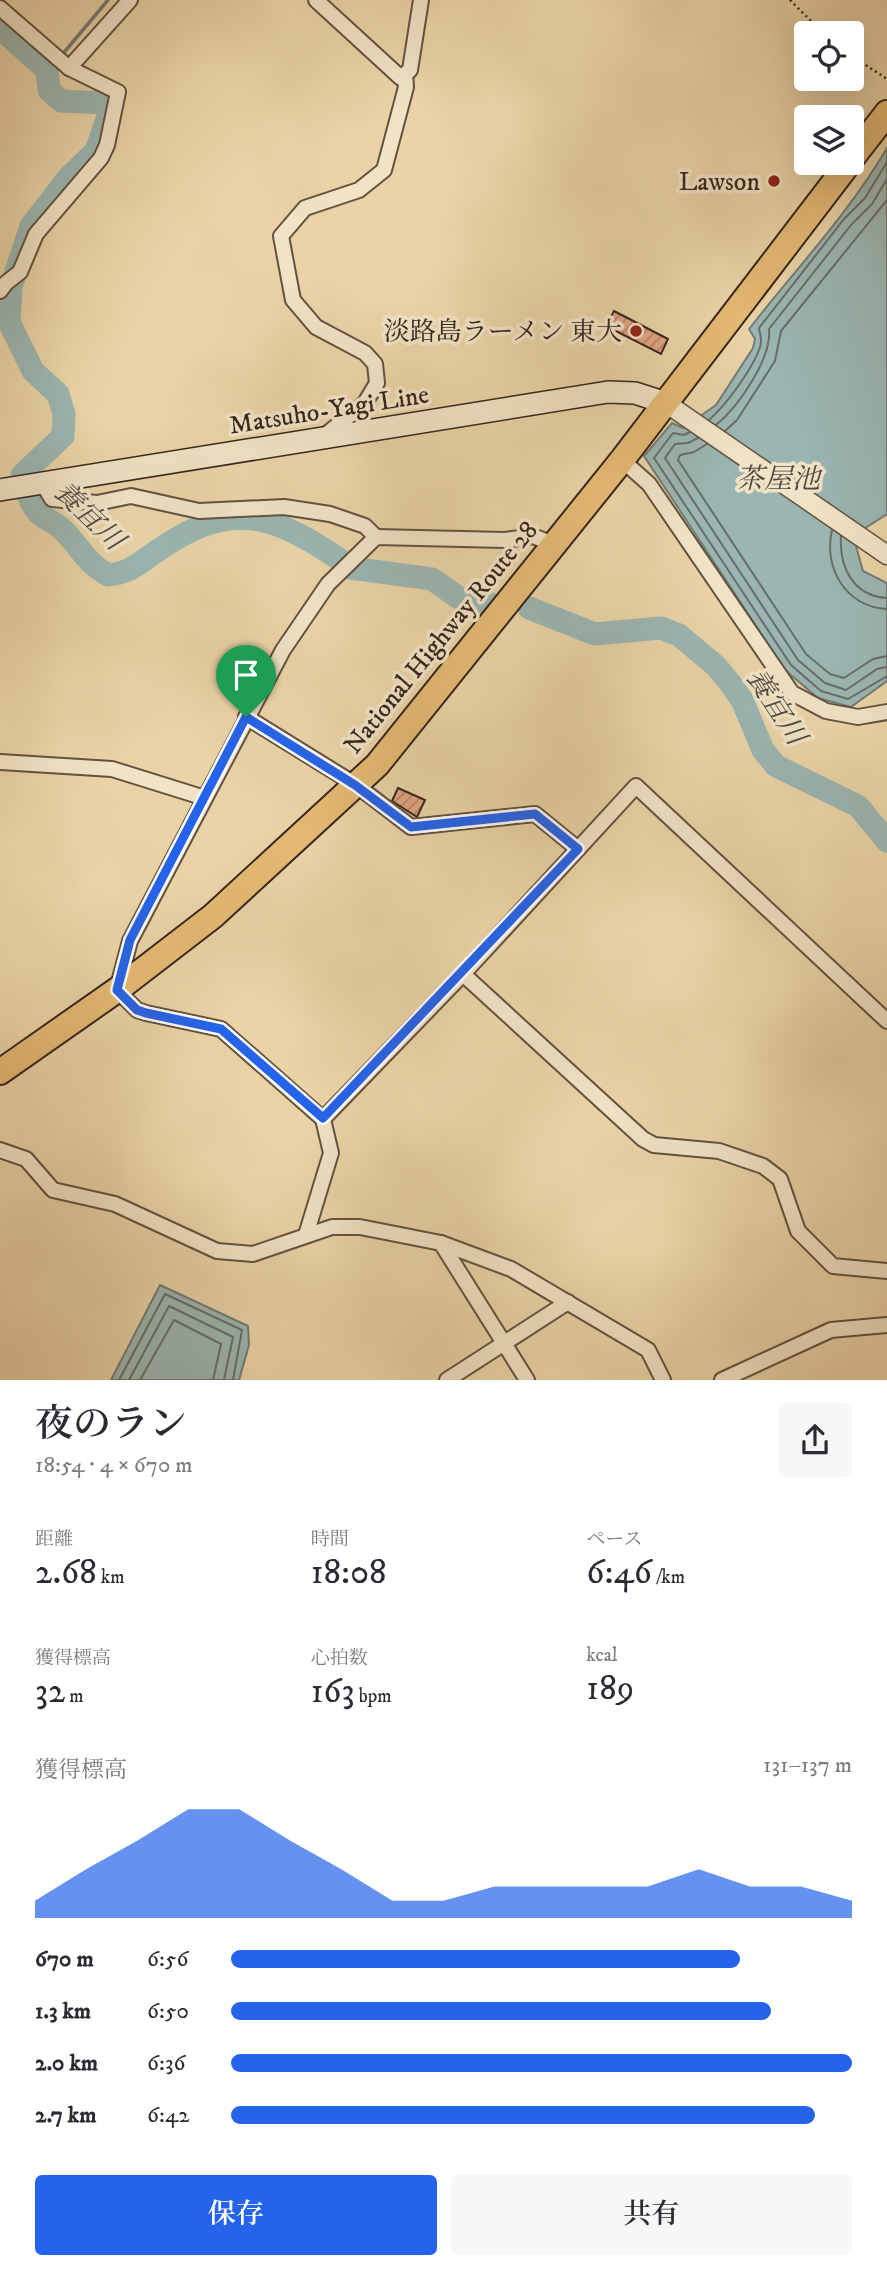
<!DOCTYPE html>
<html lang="ja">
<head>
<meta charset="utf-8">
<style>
  :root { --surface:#fff; --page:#f7f7f7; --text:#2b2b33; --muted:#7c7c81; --accent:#2563eb }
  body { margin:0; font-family:"IM FELL DW Pica","Noto Serif JP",serif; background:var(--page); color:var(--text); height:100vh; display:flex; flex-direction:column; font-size:26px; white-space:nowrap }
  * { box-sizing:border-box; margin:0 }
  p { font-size:23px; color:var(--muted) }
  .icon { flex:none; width:38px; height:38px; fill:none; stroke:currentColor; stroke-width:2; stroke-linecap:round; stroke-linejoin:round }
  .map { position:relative; height:1380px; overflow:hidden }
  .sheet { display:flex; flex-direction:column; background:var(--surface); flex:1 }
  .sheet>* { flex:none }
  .tools { position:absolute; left:794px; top:21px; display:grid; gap:14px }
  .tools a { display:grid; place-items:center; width:70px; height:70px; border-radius:7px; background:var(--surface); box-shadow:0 7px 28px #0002; font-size:35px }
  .pin { position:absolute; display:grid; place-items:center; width:60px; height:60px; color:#fff; margin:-72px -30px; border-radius:50% 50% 50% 0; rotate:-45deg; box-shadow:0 0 7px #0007 }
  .pin .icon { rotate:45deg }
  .round { display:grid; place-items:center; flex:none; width:74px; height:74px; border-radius:7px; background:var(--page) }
  .headline { display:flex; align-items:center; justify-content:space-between; height:119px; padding:0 35px }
  h1 { font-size:38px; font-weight:600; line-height:52px }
  .stats { display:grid; grid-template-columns:repeat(3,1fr); gap:10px; height:119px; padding:7px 35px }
  .stats div { display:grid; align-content:center }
  .stats b { font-size:35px; font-weight:600 }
  .stats small { font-size:19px; font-weight:400 }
  .stats p { font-size:19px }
  .chart { height:196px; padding:14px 35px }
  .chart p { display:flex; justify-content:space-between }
  .chart svg { width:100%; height:126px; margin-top:7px; fill:var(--accent); opacity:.7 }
  .button { display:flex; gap:14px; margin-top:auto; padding:14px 35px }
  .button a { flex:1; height:80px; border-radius:7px; background:var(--accent); color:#fff; font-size:28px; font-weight:600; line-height:80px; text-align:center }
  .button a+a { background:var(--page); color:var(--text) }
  ul { padding:0 35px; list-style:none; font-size:23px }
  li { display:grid; grid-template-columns:112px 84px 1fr; align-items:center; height:52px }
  li i { height:18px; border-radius:9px; background:var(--accent) }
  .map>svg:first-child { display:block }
  .water { fill:#9bb6b2; stroke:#737c77; stroke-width:2 }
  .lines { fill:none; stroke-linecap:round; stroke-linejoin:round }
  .shore { stroke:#686e68; stroke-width:2 }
  .stream { stroke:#737c77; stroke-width:3.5 }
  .river { stroke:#9bb6b2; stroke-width:23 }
  .building { fill:url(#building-hatch); stroke:#36261e; stroke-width:2 }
  .minor-casing { stroke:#635240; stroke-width:18 }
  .tertiary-casing { stroke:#635240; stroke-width:21 }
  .secondary-casing { stroke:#36261e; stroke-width:24 }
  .trunk-casing { stroke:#36261e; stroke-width:28 }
  .path { stroke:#36261e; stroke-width:2.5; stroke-dasharray:2 3.5; stroke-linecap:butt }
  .minor { stroke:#f1e3c6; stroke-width:14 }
  .tertiary { stroke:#f1e3c6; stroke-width:18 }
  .secondary { stroke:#f1e3c6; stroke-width:21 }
  .trunk { stroke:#e5ba74; stroke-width:24 }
  .route-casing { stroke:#fff; stroke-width:14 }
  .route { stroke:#2563eb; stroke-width:9 }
  .poi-dot { fill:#8f2418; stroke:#f1e3c6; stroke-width:2.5 }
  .labels { text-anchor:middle; stroke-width:7; stroke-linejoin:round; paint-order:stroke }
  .poi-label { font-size:26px; fill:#36261e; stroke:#f1e3c6; text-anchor:end }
  .street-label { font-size:26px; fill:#36261e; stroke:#f1e3c6 }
  .water-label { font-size:28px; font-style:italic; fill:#4f4a43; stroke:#f1e3c6 }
</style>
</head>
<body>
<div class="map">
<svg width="887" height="1380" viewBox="0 0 887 1380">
  <defs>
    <pattern id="building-hatch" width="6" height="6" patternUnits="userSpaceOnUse" patternTransform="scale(1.75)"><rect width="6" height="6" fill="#e1a581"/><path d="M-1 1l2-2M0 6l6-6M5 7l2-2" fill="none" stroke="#b78669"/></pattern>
  </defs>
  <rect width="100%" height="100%" fill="#ead4a7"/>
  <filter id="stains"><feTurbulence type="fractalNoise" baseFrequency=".00286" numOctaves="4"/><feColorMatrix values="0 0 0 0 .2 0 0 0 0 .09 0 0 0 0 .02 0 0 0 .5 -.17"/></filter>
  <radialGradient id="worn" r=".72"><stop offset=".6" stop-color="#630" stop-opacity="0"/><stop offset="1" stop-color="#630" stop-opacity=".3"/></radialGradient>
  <g class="water">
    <path d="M887 148V514L859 532 856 546 863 571 887 583V681L851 707 818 698 785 670 644 456 672 423 683 428 716 405 753 348 755 339 749 329C796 269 849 213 887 148Z"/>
    <path d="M160 1285 248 1326 249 1345 239 1380H111Z"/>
  </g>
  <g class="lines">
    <g class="shore">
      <path d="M709 420C726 405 751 371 759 350 763 341 760 335 759 328L844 219 865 198 887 162"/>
      <path d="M716 425C739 406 772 358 769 329L851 225 872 204 887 179"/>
      <path d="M725 431 737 420 775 361 781 331 887 200"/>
      <path d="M690 432 684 435 673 433 654 458 791 665 821 691 848 699 887 676"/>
      <path d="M698 438 688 443 675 444 665 458 798 660 825 683 846 690 877 669 887 667"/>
      <path d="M707 444 694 452 680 455 678 460 806 654 830 674 844 678 873 659 887 656"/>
      <path d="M832 530C823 568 846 607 887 609"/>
      <path d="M841 536C839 567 853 596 887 598"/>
      <path d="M119 1380 165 1294 242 1330 233 1380"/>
      <path d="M129 1380 169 1306 233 1337 224 1380"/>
      <path d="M140 1380 174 1320 221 1344 213 1380"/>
    </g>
    <g class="stream">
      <path d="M61 56 108 0"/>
      <path d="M47 70 56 61"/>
    </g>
    <g class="river">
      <path d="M0 28 47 70 49 90 61 101 104 103 111 108 96 151 69 177 31 226 11 287 9 322 33 371 58 394 64 414 63 436 22 475"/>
      <path d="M29 497C38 521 49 516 64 531 81 548 85 562 108 575 132 573 141 561 160 549 231 500 272 514 339 559"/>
      <path d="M351 568 432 579 459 598 491 604"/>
      <path d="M529 608 595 634 661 628 679 635 716 666 730 683 742 700 763 750 776 766 858 806 887 841"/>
    </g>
  </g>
  <g class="building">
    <path d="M614 311 668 339 661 354 606 326Z"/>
    <path d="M398 788 425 800 417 817 392 801Z"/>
  </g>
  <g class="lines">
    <defs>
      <g id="minor">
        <path d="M316 0 401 78 410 70 421 0"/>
        <path d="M0 8 69 68 118 92 107 145 101 158 36 234 20 272 6 283 0 291"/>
        <path d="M69 68 130 0"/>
        <path d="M323 437 365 403 377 383 375 364 365 353 316 327 293 300 281 236 305 208 359 190 384 170 406 87 405 74"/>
        <path d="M622 460 649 484 792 693 826 711 858 717 887 712"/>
        <path d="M42 483 52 499 97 503 131 496 199 511 284 507 330 514 365 526 376 537"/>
        <path d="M246 717 356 785 411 827 535 814 578 849"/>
        <path d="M0 762 112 769 205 798"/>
        <path d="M463 974 643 1139 654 1145 719 1151 763 1166 780 1179 798 1231 833 1266 887 1271"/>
        <path d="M323 1119 463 974 636 786 887 1021"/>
        <path d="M0 1150 26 1159 53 1190 115 1204 217 1251 253 1254 332 1227H360L441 1243 511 1269 648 1350 663 1380"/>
        <path d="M306 1235 331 1153 323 1119 221 1029 146 1013 137 1010 117 990 130 941 283 650 328 584 376 537 505 540 533 536 553 544"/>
        <path d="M441 1243 527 1380"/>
        <path d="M447 1380 568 1302"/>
        <path d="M722 1380 831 1330 887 1325"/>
      </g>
      <path id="tertiary" d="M666 403 887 555"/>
      <path id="secondary" d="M0 490 608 392 635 393 666 403"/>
      <g id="trunk">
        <path d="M852 158 887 113"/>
        <path d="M0 1072 117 990 213 916 377 765 622 460 849 163"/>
      </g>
    </defs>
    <use href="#minor" class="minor-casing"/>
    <use href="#tertiary" class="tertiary-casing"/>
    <use href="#secondary" class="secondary-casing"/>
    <use href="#trunk" class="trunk-casing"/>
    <g class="path">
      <path d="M790 0 823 33"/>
      <path d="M852 56 887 79"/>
    </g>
    <use href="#minor" class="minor"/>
    <use href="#tertiary" class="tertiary"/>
    <use href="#secondary" class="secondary"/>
    <use href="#trunk" class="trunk"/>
  </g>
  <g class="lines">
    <defs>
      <path id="route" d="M246 717 355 785 411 827 535 814 578 849 323 1118 221 1029 146 1013 137 1010 117 990 130 940Z"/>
    </defs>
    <use href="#route" class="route-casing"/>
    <use href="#route" class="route"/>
  </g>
  <g class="poi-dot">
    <circle cx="774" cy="181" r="7"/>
    <circle cx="636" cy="331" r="7"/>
  </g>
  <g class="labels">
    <g class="poi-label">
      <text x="760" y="190">Lawson</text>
      <text x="622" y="340">淡路島ラーメン 東大</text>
    </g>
    <g class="street-label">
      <text transform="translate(329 409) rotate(-9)" y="9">Matsuho-Yagi Line</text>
      <text transform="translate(440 637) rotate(-51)" y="9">National Highway Route 28</text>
    </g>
    <g class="water-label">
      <text x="778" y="488">茶屋池</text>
      <text transform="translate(90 515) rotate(44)" y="10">養宜川</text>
      <text transform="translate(777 706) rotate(57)" y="10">養宜川</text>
    </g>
  </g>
  <rect width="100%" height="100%" filter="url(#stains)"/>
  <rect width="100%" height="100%" fill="url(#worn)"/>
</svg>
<div class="tools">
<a><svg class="icon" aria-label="locate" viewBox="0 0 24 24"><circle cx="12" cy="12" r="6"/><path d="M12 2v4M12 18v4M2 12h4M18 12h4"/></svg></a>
<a><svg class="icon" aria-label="layers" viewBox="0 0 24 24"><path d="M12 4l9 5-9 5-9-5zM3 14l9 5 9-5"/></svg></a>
</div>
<div class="pin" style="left:246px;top:717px;background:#1e9e55"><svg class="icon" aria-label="arrive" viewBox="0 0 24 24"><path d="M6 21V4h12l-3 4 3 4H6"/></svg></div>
</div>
<section class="sheet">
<div class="headline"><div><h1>夜のラン</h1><p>18:54 · 4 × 670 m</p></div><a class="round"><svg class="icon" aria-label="share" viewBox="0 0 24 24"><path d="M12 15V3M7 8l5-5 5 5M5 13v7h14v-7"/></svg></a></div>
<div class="stats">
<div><p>距離</p><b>2.68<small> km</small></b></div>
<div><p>時間</p><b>18:08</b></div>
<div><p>ペース</p><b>6:46<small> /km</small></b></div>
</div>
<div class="stats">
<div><p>獲得標高</p><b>32<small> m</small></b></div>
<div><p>心拍数</p><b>163<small> bpm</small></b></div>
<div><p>kcal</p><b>189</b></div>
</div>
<div class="chart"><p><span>獲得標高</span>131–137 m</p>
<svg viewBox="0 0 160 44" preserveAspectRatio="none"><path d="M0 44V38L10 27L20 17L30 6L40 6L50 17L60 27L70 38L80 38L90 33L100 33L110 33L120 33L130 27L140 33L150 33L160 38V44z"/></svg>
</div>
<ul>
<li><b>670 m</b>6:56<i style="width:82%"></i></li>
<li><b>1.3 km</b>6:50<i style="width:87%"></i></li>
<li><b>2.0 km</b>6:36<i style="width:100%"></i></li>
<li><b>2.7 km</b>6:42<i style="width:94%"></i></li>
</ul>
<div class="button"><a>保存</a><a>共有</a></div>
</section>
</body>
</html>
